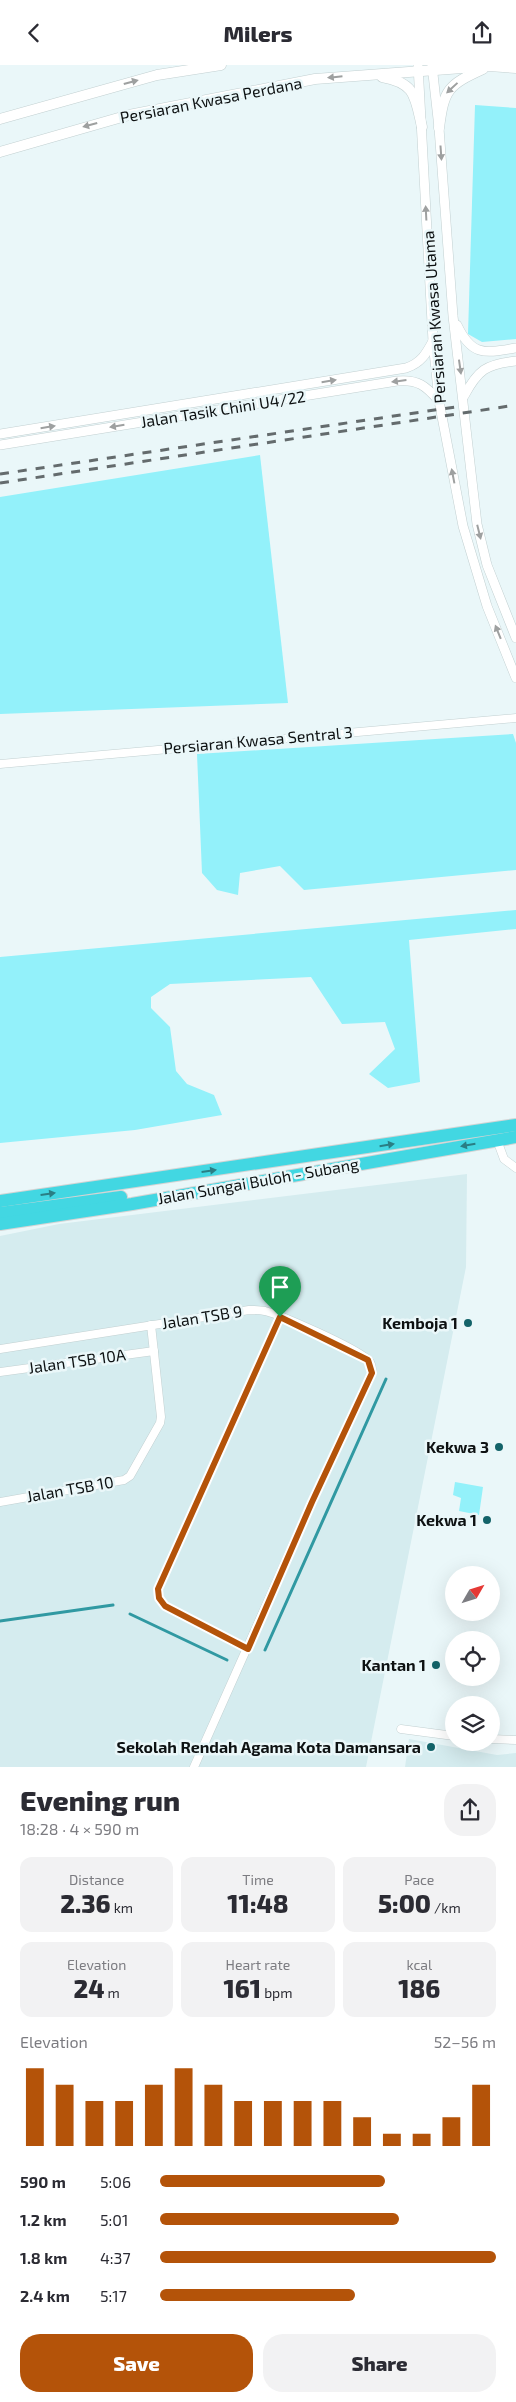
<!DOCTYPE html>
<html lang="en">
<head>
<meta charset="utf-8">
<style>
  :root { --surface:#fff; --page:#f2f2f3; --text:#2b2b33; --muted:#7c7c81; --accent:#b45309 }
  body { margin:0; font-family:"Exo 2",sans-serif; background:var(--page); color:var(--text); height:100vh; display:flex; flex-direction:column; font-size:19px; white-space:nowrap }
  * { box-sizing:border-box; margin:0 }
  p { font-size:16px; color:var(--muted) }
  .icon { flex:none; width:28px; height:28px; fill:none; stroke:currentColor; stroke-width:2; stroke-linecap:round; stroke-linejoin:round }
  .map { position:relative; height:1702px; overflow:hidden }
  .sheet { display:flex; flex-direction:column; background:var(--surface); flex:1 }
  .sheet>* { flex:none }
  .needle { width:32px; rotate:51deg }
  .fabs { position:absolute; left:445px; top:1501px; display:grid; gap:10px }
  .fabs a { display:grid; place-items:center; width:55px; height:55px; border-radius:50%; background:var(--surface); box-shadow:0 5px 20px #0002; font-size:25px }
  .pin { position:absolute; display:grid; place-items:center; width:42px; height:42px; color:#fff; margin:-51px -21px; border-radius:50% 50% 50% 0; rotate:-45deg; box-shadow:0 0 5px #0007 }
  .pin .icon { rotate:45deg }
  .round { display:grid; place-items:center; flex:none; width:52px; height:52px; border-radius:20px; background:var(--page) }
  .summary { display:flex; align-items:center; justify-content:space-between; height:85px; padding:0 20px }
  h1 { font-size:28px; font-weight:800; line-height:38px }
  .stats { display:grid; grid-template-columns:repeat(3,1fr); gap:8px; height:85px; padding:5px 20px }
  .stats div { display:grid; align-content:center; border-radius:12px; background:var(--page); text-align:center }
  .stats b { font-size:25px; font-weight:800 }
  .stats small { font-size:14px; font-weight:400 }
  .stats p { font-size:14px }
  .chart { height:140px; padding:10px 20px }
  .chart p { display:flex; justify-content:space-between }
  .chart svg { width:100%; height:90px; margin-top:5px; stroke:var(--accent); stroke-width:6 }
  .button { display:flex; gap:10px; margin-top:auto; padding:10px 20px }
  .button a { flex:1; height:58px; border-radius:20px; background:var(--accent); color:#fff; font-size:20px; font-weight:800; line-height:58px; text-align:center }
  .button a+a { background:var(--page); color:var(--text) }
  ul { padding:0 20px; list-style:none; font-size:16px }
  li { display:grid; grid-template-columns:80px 60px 1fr; align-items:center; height:38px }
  li i { height:12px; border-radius:6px; background:var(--accent) }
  header { display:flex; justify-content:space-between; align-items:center; height:65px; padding:0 20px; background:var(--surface); font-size:22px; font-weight:800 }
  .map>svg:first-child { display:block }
  .built { fill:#d5ecef }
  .green { fill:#93f1fa }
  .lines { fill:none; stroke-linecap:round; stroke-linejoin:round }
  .stream { stroke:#3099a2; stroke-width:3 }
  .minor-casing { stroke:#c2d0d1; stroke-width:9 }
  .tertiary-casing { stroke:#c2d0d1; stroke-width:10 }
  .secondary-casing { stroke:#c2d0d1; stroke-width:11 }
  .trunk-casing { stroke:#d3d4d4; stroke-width:14 }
  .minor { stroke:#fff; stroke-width:8 }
  .tertiary { stroke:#fff; stroke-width:9 }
  .secondary { stroke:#fff; stroke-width:10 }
  .trunk { stroke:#42d7e2; stroke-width:12 }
  .rail { stroke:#646b6d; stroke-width:3; stroke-dasharray:9 9; stroke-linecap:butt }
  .oneway { fill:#9ea0a0 }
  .oneway2 { fill:#2a7e84 }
  .route-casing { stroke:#fff; stroke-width:10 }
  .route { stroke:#b45309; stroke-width:6 }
  .poi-dot { fill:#136369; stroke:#eaf7f9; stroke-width:2 }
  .labels { text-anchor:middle; stroke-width:5; stroke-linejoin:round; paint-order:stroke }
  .street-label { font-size:16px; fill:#0d1112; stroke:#eaf7f9 }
  .poi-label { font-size:16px; font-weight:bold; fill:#0d1112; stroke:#eaf7f9; text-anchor:end }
</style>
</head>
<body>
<header><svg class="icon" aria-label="back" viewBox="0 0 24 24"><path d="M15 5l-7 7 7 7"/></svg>Milers<svg class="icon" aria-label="share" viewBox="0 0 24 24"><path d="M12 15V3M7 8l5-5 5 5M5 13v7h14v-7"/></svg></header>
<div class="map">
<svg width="516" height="1702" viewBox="0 0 516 1702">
  <rect width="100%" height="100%" fill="#eaf7f9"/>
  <g class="built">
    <path d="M467 1109 466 1202 366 1702H0V1171L59 1159Z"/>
    <path d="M409 1674 497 1690 516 1688V1702H405Z"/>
  </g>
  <g class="green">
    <path d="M475 40 516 43V274L482 277 468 269Z"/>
    <path d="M260 390 288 638 0 649V432Z"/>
    <path d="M513 669 516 678V805L304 825 280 801 240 808 238 830 217 825 202 808 197 689Z"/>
    <path d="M516 845V864L409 875 420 1017 388 1023 369 1009 395 984 385 957 342 959 311 912 170 919 151 932V943L170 962 176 1006 187 1019 214 1030 222 1050 135 1065 0 1078V892Z"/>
    <path d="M455 1417 483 1422 479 1450 459 1446 461 1433 453 1430Z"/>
  </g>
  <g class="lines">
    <g class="stream">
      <path d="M130 1549 227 1595"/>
      <path d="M0 1556 113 1540"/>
      <path d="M265 1585 386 1314"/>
    </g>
    <defs>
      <g id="minor">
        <path d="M0 699 516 653"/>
        <path d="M497 1075 504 1094 516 1103"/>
        <path d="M0 1284 249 1245C254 1245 260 1245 265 1246 284 1251 353 1282 367 1294 372 1298 372 1303 372 1308L312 1437 194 1702"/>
        <path d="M0 1307 154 1286"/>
        <path d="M0 1437 124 1415 130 1411 160 1358 161 1352 151 1260"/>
        <path d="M248 1584 165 1541 159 1533 158 1524 280 1252"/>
        <path d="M401 1664 454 1671"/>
        <path d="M491 1674 516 1675"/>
      </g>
      <g id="tertiary">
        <path d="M418 0 433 276 439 336 463 461 487 541 516 613"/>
        <path d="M432 0 439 63 453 251 477 459 487 500 516 573"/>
        <path d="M457 260C472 292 485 288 516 283"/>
        <path d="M464 331C478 305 486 299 516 296"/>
        <path d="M0 369 406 303C421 298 426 289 433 276"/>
        <path d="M0 380 397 316C418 314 426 321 439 336"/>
      </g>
      <g id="secondary">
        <path d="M382 12C416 18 415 32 422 62"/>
        <path d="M0 54 157 10 221 0"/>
        <path d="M439 63C444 24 448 20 483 4"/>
        <path d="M0 87 129 50 315 14 489 1 516 3"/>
      </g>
      <g id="trunk">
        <path d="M0 1136 516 1060"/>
        <path d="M0 1148 121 1132"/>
        <path d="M0 1159 132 1139 516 1072"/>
      </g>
    </defs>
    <use href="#minor" class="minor-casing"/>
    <use href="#tertiary" class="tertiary-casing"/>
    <use href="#secondary" class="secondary-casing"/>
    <use href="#trunk" class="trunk-casing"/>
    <use href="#minor" class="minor"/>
    <use href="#tertiary" class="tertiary"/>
    <use href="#secondary" class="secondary"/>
    <use href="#trunk" class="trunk"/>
    <g class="rail">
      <path d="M0 409 462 341"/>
      <path d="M0 418 516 340"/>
    </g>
  </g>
  <defs><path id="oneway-solid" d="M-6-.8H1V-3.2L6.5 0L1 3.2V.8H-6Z" transform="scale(1.25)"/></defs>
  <g class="oneway">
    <use href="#oneway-solid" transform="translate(335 12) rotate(174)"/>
    <use href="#oneway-solid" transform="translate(131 17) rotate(-15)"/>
    <use href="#oneway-solid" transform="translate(452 23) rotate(137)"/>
    <use href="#oneway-solid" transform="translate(90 60) rotate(165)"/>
    <use href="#oneway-solid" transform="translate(441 88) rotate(86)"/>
    <use href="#oneway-solid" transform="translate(426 148) rotate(-93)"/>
    <use href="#oneway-solid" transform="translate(460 302) rotate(82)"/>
    <use href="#oneway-solid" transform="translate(329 316) rotate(-9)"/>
    <use href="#oneway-solid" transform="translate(399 316) rotate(173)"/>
    <use href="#oneway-solid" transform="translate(117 361) rotate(171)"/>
    <use href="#oneway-solid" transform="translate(48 362) rotate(-9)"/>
    <use href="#oneway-solid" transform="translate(453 411) rotate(-101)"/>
    <use href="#oneway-solid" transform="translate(479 467) rotate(76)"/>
    <use href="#oneway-solid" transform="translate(498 567) rotate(-112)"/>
  </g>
  <g class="oneway2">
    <use href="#oneway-solid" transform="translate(387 1080) rotate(-9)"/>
    <use href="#oneway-solid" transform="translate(468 1080) rotate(170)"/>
    <use href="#oneway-solid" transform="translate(209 1106) rotate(-8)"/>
    <use href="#oneway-solid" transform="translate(48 1129) rotate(-8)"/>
  </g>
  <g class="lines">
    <defs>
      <path id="route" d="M280 1252 368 1295 372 1308 312 1437 248 1584 165 1541 159 1533 158 1524Z"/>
    </defs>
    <use href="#route" class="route-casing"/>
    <use href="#route" class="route"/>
  </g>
  <g class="poi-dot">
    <circle cx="468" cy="1258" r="5"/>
    <circle cx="499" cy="1382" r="5"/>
    <circle cx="487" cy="1455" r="5"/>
    <circle cx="436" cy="1600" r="5"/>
    <circle cx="431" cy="1682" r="5"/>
  </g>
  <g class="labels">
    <g class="street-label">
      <text transform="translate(211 35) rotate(-11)" y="6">Persiaran Kwasa Perdana</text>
      <text transform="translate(434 252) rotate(-94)" y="6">Persiaran Kwasa Utama</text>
      <text transform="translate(223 344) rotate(-9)" y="6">Jalan Tasik Chini U4/22</text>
      <text transform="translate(258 675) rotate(-5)" y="6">Persiaran Kwasa Sentral 3</text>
      <text transform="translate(258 1116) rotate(-10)" y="6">Jalan Sungai Buloh - Subang</text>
      <text transform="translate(202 1252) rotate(-9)" y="6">Jalan TSB 9</text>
      <text transform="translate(77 1296) rotate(-8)" y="6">Jalan TSB 10A</text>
      <text transform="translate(70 1424) rotate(-10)" y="6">Jalan TSB 10</text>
    </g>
    <g class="poi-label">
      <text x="458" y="1264">Kemboja 1</text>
      <text x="489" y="1388">Kekwa 3</text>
      <text x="477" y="1461">Kekwa 1</text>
      <text x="426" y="1606">Kantan 1</text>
      <text x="421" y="1688">Sekolah Rendah Agama Kota Damansara</text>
    </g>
  </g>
</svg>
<div class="fabs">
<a><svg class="needle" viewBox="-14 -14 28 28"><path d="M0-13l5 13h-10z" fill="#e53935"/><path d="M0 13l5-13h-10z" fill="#7c7c81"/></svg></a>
<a><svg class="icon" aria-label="locate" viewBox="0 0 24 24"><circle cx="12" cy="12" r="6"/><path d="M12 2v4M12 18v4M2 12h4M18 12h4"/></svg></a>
<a><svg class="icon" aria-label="layers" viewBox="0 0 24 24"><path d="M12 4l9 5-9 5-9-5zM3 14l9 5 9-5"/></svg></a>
</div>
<div class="pin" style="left:280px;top:1252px;background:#1e9e55"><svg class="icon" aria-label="arrive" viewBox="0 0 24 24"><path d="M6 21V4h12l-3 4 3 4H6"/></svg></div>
</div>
<section class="sheet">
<div class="summary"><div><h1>Evening run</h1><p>18:28 · 4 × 590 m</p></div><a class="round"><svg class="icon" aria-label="share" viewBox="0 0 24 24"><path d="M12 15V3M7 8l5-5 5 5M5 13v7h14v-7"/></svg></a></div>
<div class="stats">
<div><p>Distance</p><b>2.36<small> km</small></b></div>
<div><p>Time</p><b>11:48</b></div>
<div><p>Pace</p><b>5:00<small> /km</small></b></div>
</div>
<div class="stats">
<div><p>Elevation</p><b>24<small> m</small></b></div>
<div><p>Heart rate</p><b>161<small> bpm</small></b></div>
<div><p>kcal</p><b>186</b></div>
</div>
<div class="chart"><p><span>Elevation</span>52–56 m</p>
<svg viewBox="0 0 160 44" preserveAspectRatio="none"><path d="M5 44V6M15 44V14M25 44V22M35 44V22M45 44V14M55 44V6M65 44V14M75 44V22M85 44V22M95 44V22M105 44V22M115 44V30M125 44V38M135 44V38M145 44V30M155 44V14"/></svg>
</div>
<ul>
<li><b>590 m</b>5:06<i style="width:67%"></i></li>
<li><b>1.2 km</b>5:01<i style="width:71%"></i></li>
<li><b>1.8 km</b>4:37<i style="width:100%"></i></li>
<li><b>2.4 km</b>5:17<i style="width:58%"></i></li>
</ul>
<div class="button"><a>Save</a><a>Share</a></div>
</section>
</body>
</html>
